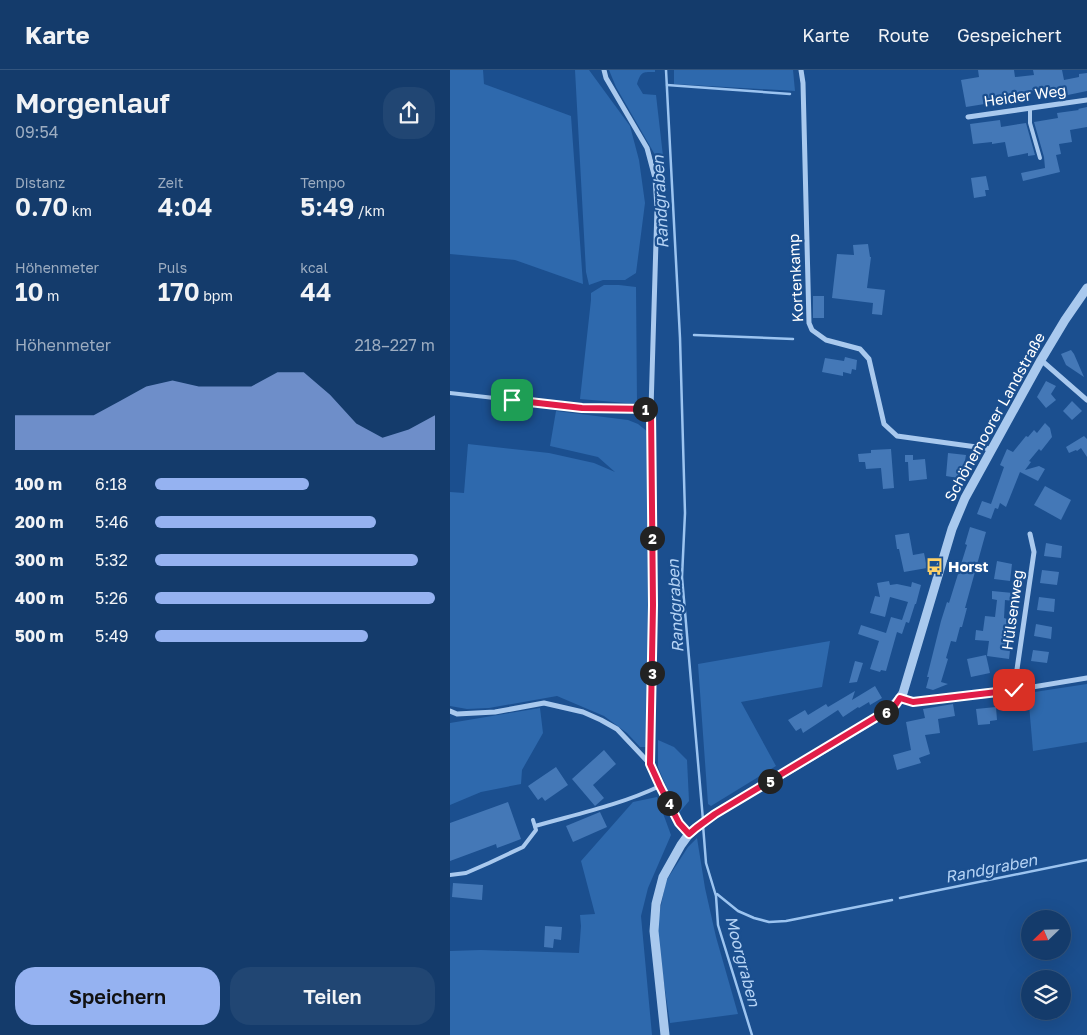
<!DOCTYPE html>
<html lang="de">
<head>
<meta charset="utf-8">
<style>
  :root { --surface:#143b6b; --page:#214673; --text:#f1f3f6; --muted:#9dadc1; --line:#33557e; --accent:#95b2f1 }
  body { margin:0; font-family:"Golos Text",sans-serif; background:var(--page); color:var(--text); height:100vh; display:flex; flex-direction:column; font-size:19px; white-space:nowrap }
  * { box-sizing:border-box; margin:0 }
  p { font-size:16px; color:var(--muted) }
  .icon { flex:none; width:28px; height:28px; fill:none; stroke:currentColor; stroke-width:2; stroke-linecap:round; stroke-linejoin:round }
  .map { position:relative; flex:1; overflow:hidden }
  .drawer { display:flex; flex-direction:column; background:var(--surface); width:450px }
  .drawer>* { flex:none }
  .needle { width:32px; rotate:247deg }
  .buttons { position:absolute; left:571px; top:840px; display:grid; gap:10px }
  .buttons a { display:grid; place-items:center; width:50px; height:50px; border-radius:50%; background:var(--surface); box-shadow:0 5px 20px #0002,0 0 0 1px var(--line); font-size:25px }
  .pin { position:absolute; display:grid; place-items:center; width:42px; height:42px; color:#fff; margin:-21px; border-radius:10px; box-shadow:0 2px 8px #0006 }
  .km { position:absolute; width:25px; height:25px; margin:-12px; border-radius:50%; background:#222; color:#fff; font-size:14px; line-height:25px; text-align:center }
  .round { display:grid; place-items:center; flex:none; width:52px; height:52px; border-radius:20px; background:var(--page) }
  .overview { display:flex; align-items:center; justify-content:space-between; height:85px; padding:0 15px }
  h1 { font-size:28px; font-weight:600; line-height:38px }
  .stats { display:grid; grid-template-columns:repeat(3,1fr); gap:8px; height:85px; padding:5px 15px }
  .stats div { display:grid; align-content:center }
  .stats b { font-size:25px; font-weight:600 }
  .stats small { font-size:14px; font-weight:400 }
  .stats p { font-size:14px }
  .chart { height:140px; padding:10px 15px }
  .chart p { display:flex; justify-content:space-between }
  .chart svg { width:100%; height:90px; margin-top:5px; fill:var(--accent); opacity:.7 }
  .button { display:flex; gap:10px; margin-top:auto; padding:10px 15px }
  .button a { flex:1; height:58px; border-radius:20px; background:var(--accent); color:#111; font-size:20px; font-weight:600; line-height:58px; text-align:center }
  .button a+a { background:var(--page); color:var(--text) }
  ul { padding:0 15px; list-style:none; font-size:16px }
  li { display:grid; grid-template-columns:80px 60px 1fr; align-items:center; height:38px }
  li i { height:12px; border-radius:6px; background:var(--accent) }
  header { display:flex; align-items:center; gap:30px; box-sizing:border-box; height:70px; padding:0 25px; background:var(--surface); border-bottom:1px solid var(--line) }
  header strong { font-size:24px }
  nav { display:flex; gap:28px; margin-inline-start:auto; font-size:18px }
  main { display:flex; flex:1; min-height:0 }
  .map>svg:first-child { display:block }
  .green { fill:#2e69ad }
  .lines { fill:none; stroke-linecap:round; stroke-linejoin:round }
  .stream { stroke:#9cc4f0; stroke-width:2.5 }
  .building { fill:#4478b7 }
  .service { stroke:#a9c9ee; stroke-width:4 }
  .minor { stroke:#a9c9ee; stroke-width:5 }
  .tertiary { stroke:#a9c9ee; stroke-width:9 }
  .route-casing { stroke:#fff; stroke-width:10 }
  .route { stroke:#e11d48; stroke-width:6 }
  .labels { text-anchor:middle; stroke-width:4.5; stroke-linejoin:round; paint-order:stroke }
  .street-label { font-size:15px; fill:#fff; stroke:#1b4f8f }
  .poi-label { font-size:15px; font-weight:bold; fill:#fff; stroke:#1b4f8f; text-anchor:start }
  .water-label { font-size:16px; font-style:italic; fill:#b5d3f5; stroke:#1b4f8f }
</style>
</head>
<body>
<header>
<strong>Karte</strong>
<nav><a>Karte</a><a>Route</a><a>Gespeichert</a></nav>
</header>
<main>
<section class="drawer">
<div class="overview"><div><h1>Morgenlauf</h1><p>09:54</p></div><a class="round"><svg class="icon" aria-label="share" viewBox="0 0 24 24"><path d="M12 15V3M7 8l5-5 5 5M5 13v7h14v-7"/></svg></a></div>
<div class="stats">
<div><p>Distanz</p><b>0.70<small> km</small></b></div>
<div><p>Zeit</p><b>4:04</b></div>
<div><p>Tempo</p><b>5:49<small> /km</small></b></div>
</div>
<div class="stats">
<div><p>Höhenmeter</p><b>10<small> m</small></b></div>
<div><p>Puls</p><b>170<small> bpm</small></b></div>
<div><p>kcal</p><b>44</b></div>
</div>
<div class="chart"><p><span>Höhenmeter</span>218–227 m</p>
<svg viewBox="0 0 160 44" preserveAspectRatio="none"><path d="M0 44V27L10 27L20 27L30 27L40 20L50 13L60 10L70 13L80 13L90 13L100 6L110 6L120 17L130 31L140 38L150 34L160 27V44z"/></svg>
</div>
<ul>
<li><b>100 m</b>6:18<i style="width:55%"></i></li>
<li><b>200 m</b>5:46<i style="width:79%"></i></li>
<li><b>300 m</b>5:32<i style="width:94%"></i></li>
<li><b>400 m</b>5:26<i style="width:100%"></i></li>
<li><b>500 m</b>5:49<i style="width:76%"></i></li>
</ul>
<div class="button"><a>Speichern</a><a>Teilen</a></div>
</section>
<div class="map">
<svg width="637" height="965" viewBox="0 0 637 965">
  <rect width="100%" height="100%" fill="#1b4f8f"/>
  <g class="green">
    <path d="M0 0H33L34 14 121 46 133 214 65 190 0 184Z"/>
    <path d="M125 0H139L180 56 189 90 195 133 186 203 175 210H153L139 215 136 202Z"/>
    <path d="M159 0H205V2C193 2 191 1 187 14L193 24 206 25 213 86 208 90 166 17Z"/>
    <path d="M224 0H343L345 21 224 14Z"/>
    <path d="M154 215H169L186 217 187 334 130 329 141 230V223Z"/>
    <path d="M106 341 178 350 188 354 198 362 200 381 197 677H190L177 663 154 646 107 626 39 638 17 639 0 636V422L14 423 18 374 99 383 144 393 165 402 148 387 100 376Z"/>
    <path d="M380 571 372 617 291 632 326 696 261 736 258 734 248 594Z"/>
    <path d="M637 614V672L583 681 578 623Z"/>
    <path d="M90 638 93 663 72 700 71 714 31 722 0 735V653Z"/>
    <path d="M208 670 224 677 237 690 239 731 229 743 220 726 208 697Z"/>
    <path d="M207 727 221 765 198 818 191 846 202 965H0V881L31 880 129 883 131 856 130 845 145 844 131 791 183 732Z"/>
    <path d="M247 768 255 818 266 867 288 944 220 953 206 860 216 811 238 777Z"/>
  </g>
  <g class="lines">
    <g class="stream">
      <path d="M216 0 230 268 235 443 232 507 253 750"/>
      <path d="M217 15 340 24"/>
      <path d="M244 265 343 269"/>
      <path d="M253 755 256 793 266 826 268 855 302 965"/>
      <path d="M267 824 288 841 304 848 319 852 336 851 442 830"/>
      <path d="M450 828 637 790"/>
    </g>
  </g>
  <g class="building">
    <path d="M528 0H564L565 7 584 5 583 0H612L614 10 629 7V4L637 3V21L613 26 612 23 591 26V23H586V20L552 26 553 31 516 37 511 10 529 7Z"/>
    <path d="M637 37V57L620 60 622 72 609 74 611 84 606 85 610 102 573 111 571 103 595 98 594 87 584 52 608 48 607 43 629 40 628 39Z"/>
    <path d="M550 50 551 57 576 53 585 85 578 86V83L558 87 555 72 542 74V72L523 74 520 54Z"/>
    <path d="M536 106 539 120H535L536 126 524 128 521 108Z"/>
    <path d="M418 174 420 187H421L417 218 435 220 432 245 422 244 423 233 382 228 387 184 404 185 403 175Z"/>
    <rect x="363" y="226" width="11" height="22"/>
    <path d="M621 280 624 284 634 307 616 295 611 284Z"/>
    <path d="M395 287 407 290 406 300 402 299 401 304 393 302V306L372 302 375 288 394 291Z"/>
    <path d="M596 311 606 316 601 324 606 330 596 338 587 327Z"/>
    <path d="M622 331 632 341 622 350 613 341Z"/>
    <path d="M595 353 600 358 602 367 591 381 589 379 579 391 581 392 575 400 589 396 595 399 588 411 570 402 556 437 550 433 548 439 545 438 541 449 527 444 532 431 541 434 554 397 550 395 557 379 563 382 576 366 578 367 584 360 587 363Z"/>
    <path d="M634 366 637 369V387L631 378 627 381 626 380 619 383 616 377Z"/>
    <path d="M441 379 444 418 433 419 431 398 416 399 415 392H409L408 384 421 383V380Z"/>
    <path d="M498 383 516 385 514 397H509L508 408 496 406Z"/>
    <path d="M455 385H463V390L475 389 477 409 459 411 458 392H455Z"/>
    <path d="M595 416 621 430 611 450 584 435Z"/>
    <path d="M520 457 536 462 515 538H517L512 557H510L506 572 501 571 496 588 498 589 491 612 498 614 483 620 476 618 479 607H477L491 551 497 532 499 533 517 475 515 474Z"/>
    <path d="M459 463 463 485 474 483 477 498 454 502 449 479H447L445 465Z"/>
    <path d="M596 473 612 476 611 488 594 486Z"/>
    <path d="M547 491 562 494 560 511 544 509Z"/>
    <path d="M592 500 609 502 607 515 590 513Z"/>
    <path d="M439 511 440 515 447 514 461 517 462 512 471 515 466 534H465L459 553 456 552 452 564 447 562 436 601 431 600 430 602 420 599 429 571 408 564 411 555 436 563 441 547 452 550 458 532 440 527 435 547 420 543 425 526 430 527 427 513Z"/>
    <path d="M542 521 563 523V531L555 530 554 548 557 549 555 571 561 572 559 589 537 586 539 571 525 570 526 560 533 561 535 546 545 547 547 530 542 529Z"/>
    <path d="M589 527 605 529 604 542 587 540Z"/>
    <path d="M586 554 602 557 601 569 584 566Z"/>
    <path d="M583 580 599 582 597 593 581 591Z"/>
    <path d="M536 585 540 603 521 607 517 589Z"/>
    <path d="M405 591 413 593 407 612 399 613Z"/>
    <path d="M425 616 432 628 420 635 419 632 409 638 408 637 393 647 388 640 353 663 351 658 346 661 338 650 355 640 358 645 376 634 378 637 405 621 402 630Z"/>
    <path d="M503 634 505 646 488 649 490 663 475 665 480 684 469 688 471 693 447 700 443 685 461 680 456 652 475 648 473 639Z"/>
    <path d="M546 637 547 650 540 651V654L528 655 526 639Z"/>
    <path d="M154 680 166 694 143 715 154 728 145 736 122 709Z"/>
    <path d="M106 697 118 715 95 731 92 727 88 730 78 716Z"/>
    <path d="M58 732 71 769 47 778 46 774 0 791V753Z"/>
    <path d="M150 742 157 757 123 772 116 756Z"/>
    <path d="M3 813 33 815 32 830 2 827Z"/>
    <path d="M95 856 112 857 111 870 104 869 103 878 94 877Z"/>
  </g>
  <g class="lines">
    <g class="service">
      <path d="M580 38V53L590 88"/>
      <path d="M0 323 132 338 201 339"/>
      <path d="M85 756C127 744 170 735 210 716"/>
      <path d="M0 805 16 803 39 793 73 777 86 760 83 750"/>
    </g>
    <g class="minor">
      <path d="M154 0 156 8 197 78 205 108 207 138 201 339 203 535 200 694 210 716 229 753 239 764"/>
      <path d="M351 0 353 13 359 253 362 260 376 270 410 279 419 289 434 354 447 366 541 379"/>
      <path d="M518 47 637 30"/>
      <path d="M591 290 637 330"/>
      <path d="M564 620 584 482 580 464"/>
      <path d="M450 628 463 632 564 620 637 608"/>
      <path d="M0 641 7 644 45 642 94 633 133 642 151 650 167 659 200 694"/>
    </g>
    <path class="tertiary" d="M215 965 204 861 206 834 213 807 231 775 239 764 246 758 265 744 438 641C444 635 449 630 453 623L502 459 515 428 591 290 615 250 637 218"/>
  </g>
  <g class="lines">
    <defs>
      <path id="route" d="M62 330 132 338 201 339 203 535 200 694 210 716 229 753 239 764 246 758 265 744 438 640 446 634 450 628 463 632 564 620"/>
    </defs>
    <use href="#route" class="route-casing"/>
    <use href="#route" class="route"/>
  </g>
  <defs>
    <symbol id="bus-bare" viewBox="-9 -9 18 18"><path d="M-5-6H5V4H4V6H2V4H-2V6H-4V4H-5ZM-3.5-4V0h7V-4ZM-3.5 1.2v1.5H-2V1.2ZM2 1.2v1.5H3.5V1.2Z" fill="#ffd166" stroke="#1b4f8f" stroke-width="2.5" paint-order="stroke"/></symbol>
  </defs>
  <g fill-rule="evenodd">
    <use href="#bus-bare" x="472" y="484" width="25" height="25"/>
  </g>
  <g class="labels">
    <g class="street-label">
      <text transform="translate(575 26) rotate(-8)" y="5">Heider Weg</text>
      <text transform="translate(346 208) rotate(-93)" y="5">Kortenkamp</text>
      <text transform="translate(545 347) rotate(-61)" y="5">Schönemoorer Landstraße</text>
      <text transform="translate(563 540) rotate(-82)" y="5">Hülsenweg</text>
    </g>
    <g class="poi-label">
      <text x="498" y="502">Horst</text>
    </g>
    <g class="water-label">
      <text transform="translate(210 132) rotate(-93)" y="6">Randgraben</text>
      <text transform="translate(225 536) rotate(-93)" y="6">Randgraben</text>
      <text transform="translate(541 798) rotate(-11)" y="6">Randgraben</text>
      <text transform="translate(293 891) rotate(75)" y="6">Moorgraben</text>
    </g>
  </g>
</svg>
<div class="buttons">
<a><svg class="needle" viewBox="-14 -14 28 28"><path d="M0-13l5 13h-10z" fill="#e53935"/><path d="M0 13l5-13h-10z" fill="#9dadc1"/></svg></a>
<a><svg class="icon" aria-label="layers" viewBox="0 0 24 24"><path d="M12 4l9 5-9 5-9-5zM3 14l9 5 9-5"/></svg></a>
</div>
<div class="pin" style="left:62px;top:330px;background:#1e9e55"><svg class="icon" aria-label="arrive" viewBox="0 0 24 24"><path d="M6 21V4h12l-3 4 3 4H6"/></svg></div>
<div class="pin" style="left:564px;top:620px;background:#d93025"><svg class="icon" aria-label="check" viewBox="0 0 24 24"><path d="M5 12l5 5 9-10"/></svg></div>
<b class="km" style="left:195px;top:339px">1</b>
<b class="km" style="left:202px;top:468px">2</b>
<b class="km" style="left:202px;top:603px">3</b>
<b class="km" style="left:219px;top:733px">4</b>
<b class="km" style="left:320px;top:711px">5</b>
<b class="km" style="left:436px;top:642px">6</b>
</div>
</main>
</body>
</html>
